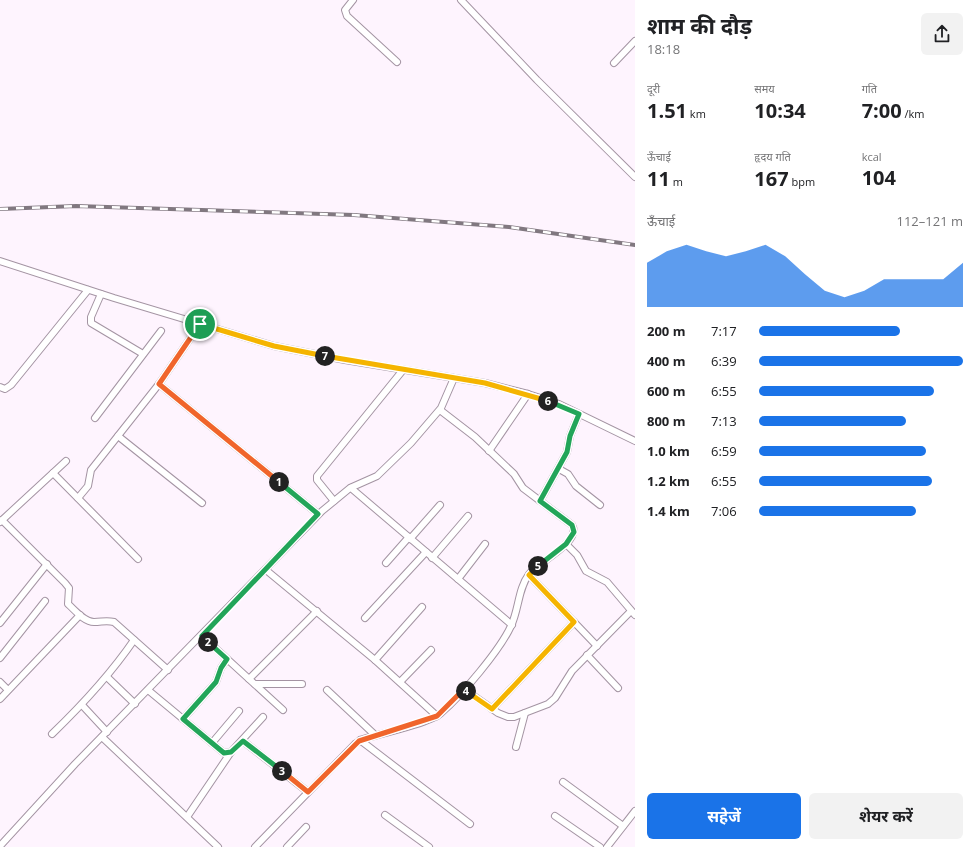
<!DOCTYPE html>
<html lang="hi">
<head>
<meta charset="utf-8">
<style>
  :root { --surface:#fff; --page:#f2f2f2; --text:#202124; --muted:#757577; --accent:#1a73e8 }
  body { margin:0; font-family:"Open Sans","Noto Sans Devanagari",sans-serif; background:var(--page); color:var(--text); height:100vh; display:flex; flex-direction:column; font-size:15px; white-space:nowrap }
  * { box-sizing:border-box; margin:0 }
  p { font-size:13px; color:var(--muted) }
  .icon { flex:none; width:22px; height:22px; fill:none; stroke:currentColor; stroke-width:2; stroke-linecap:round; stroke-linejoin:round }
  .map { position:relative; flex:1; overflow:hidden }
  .side { display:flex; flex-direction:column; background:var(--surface); width:340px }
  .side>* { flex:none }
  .pin { position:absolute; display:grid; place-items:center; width:34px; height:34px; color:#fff; margin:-17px; border:2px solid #fff; border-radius:50%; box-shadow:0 1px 4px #0007 }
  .km { position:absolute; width:20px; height:20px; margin:-10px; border-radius:50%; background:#222; color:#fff; font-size:11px; line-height:20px; text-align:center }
  .round { display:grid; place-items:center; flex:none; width:42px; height:42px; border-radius:6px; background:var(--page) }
  .overview { display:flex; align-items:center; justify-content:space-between; height:68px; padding:0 12px }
  h1 { font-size:22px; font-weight:700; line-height:30px }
  .metrics { display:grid; grid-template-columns:repeat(3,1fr); gap:6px; height:68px; padding:4px 12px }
  .metrics div { display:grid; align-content:center }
  .metrics b { font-size:20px; font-weight:700 }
  .metrics small { font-size:11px; font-weight:400 }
  .metrics p { font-size:11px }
  .chart { height:112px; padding:8px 12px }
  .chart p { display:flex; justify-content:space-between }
  .chart svg { width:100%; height:72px; margin-top:4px; fill:var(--accent); opacity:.7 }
  .primary-button { display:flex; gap:8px; margin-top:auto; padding:8px 12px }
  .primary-button a { flex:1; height:46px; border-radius:6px; background:var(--accent); color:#fff; font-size:16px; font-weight:700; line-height:46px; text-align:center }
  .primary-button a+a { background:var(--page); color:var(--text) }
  ul { padding:0 12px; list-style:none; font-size:13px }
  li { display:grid; grid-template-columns:64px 48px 1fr; align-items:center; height:30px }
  li i { height:10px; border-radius:5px; background:var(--accent) }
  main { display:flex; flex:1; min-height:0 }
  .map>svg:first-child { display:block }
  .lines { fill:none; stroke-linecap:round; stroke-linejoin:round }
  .minor-casing { stroke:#a494a3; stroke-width:8 }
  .minor { stroke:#fff; stroke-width:6 }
  .rail-casing { stroke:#817880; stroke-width:4 }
  .rail { stroke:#fff; stroke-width:2.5; stroke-dasharray:8; stroke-linecap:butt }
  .split-1-casing { stroke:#fff; stroke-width:8 }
  .split-2-casing { stroke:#fff; stroke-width:8 }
  .split-3-casing { stroke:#fff; stroke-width:8 }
  .split-4-casing { stroke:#fff; stroke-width:8 }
  .split-5-casing { stroke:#fff; stroke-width:8 }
  .split-6-casing { stroke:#fff; stroke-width:8 }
  .split-7-casing { stroke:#fff; stroke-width:8 }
  .split-8-casing { stroke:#fff; stroke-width:8 }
  .split-1 { stroke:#f0652b; stroke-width:5 }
  .split-2 { stroke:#22a559; stroke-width:5 }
  .split-3 { stroke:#22a559; stroke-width:5 }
  .split-4 { stroke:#f0652b; stroke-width:5 }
  .split-5 { stroke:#f5b400; stroke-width:5 }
  .split-6 { stroke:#22a559; stroke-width:5 }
  .split-7 { stroke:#f5b400; stroke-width:5 }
  .split-8 { stroke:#f5b400; stroke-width:5 }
</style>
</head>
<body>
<main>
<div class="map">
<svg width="635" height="847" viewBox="0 0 635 847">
  <rect width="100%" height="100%" fill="#fef4fe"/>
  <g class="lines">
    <defs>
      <g id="minor">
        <path d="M353 0 345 10 347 16 397 62"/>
        <path d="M461 0 537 80 635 177"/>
        <path d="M614 63 635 41"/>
        <path d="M0 261 114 298 274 346 345 360 485 383 528 394 559 404 635 441"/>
        <path d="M101 294 91 317V323L143 354"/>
        <path d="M159 384 318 514"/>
        <path d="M0 387 5 389 11 385 88 290"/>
        <path d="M95 418 161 331"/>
        <path d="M118 436 202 503"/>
        <path d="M489 451 528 394"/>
        <path d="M559 469 568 474 576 486 600 505"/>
        <path d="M53 473 138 559"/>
        <path d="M351 488 512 625"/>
        <path d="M78 498 88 486 91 470 159 384 200 324"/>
        <path d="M334 501 317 480V476L403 370"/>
        <path d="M540 501 567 452 570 436 579 414"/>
        <path d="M2 520 65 583 69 588 68 604C75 610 84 622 94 622 102 622 106 620 114 622L168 670"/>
        <path d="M0 522 66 461"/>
        <path d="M410 539 440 505"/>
        <path d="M566 544 577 555 586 571 607 582 635 615"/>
        <path d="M432 558 468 516"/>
        <path d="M386 563 409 537"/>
        <path d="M266 570 375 660 437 716"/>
        <path d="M529 575 597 646"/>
        <path d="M458 579 485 544"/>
        <path d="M365 618 426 552"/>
        <path d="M0 623 47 564"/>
        <path d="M202 636 283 710"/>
        <path d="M587 655 618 688"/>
        <path d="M0 658 45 601"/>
        <path d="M375 660 422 607"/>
        <path d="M107 677 135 704"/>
        <path d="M249 679 317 611"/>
        <path d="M0 682 8 690"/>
        <path d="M400 682 431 650"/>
        <path d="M255 684H302"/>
        <path d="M464 689 498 713 508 717H514L548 704 555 698 572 671 631 611"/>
        <path d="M148 690 224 753 231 752 263 717"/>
        <path d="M327 690 375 735"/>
        <path d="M0 699 80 615"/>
        <path d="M82 705 107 732"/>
        <path d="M492 709 574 622"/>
        <path d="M183 719 216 682 221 668 227 659"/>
        <path d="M52 734C82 705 110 675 134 640"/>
        <path d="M102 737 218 847"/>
        <path d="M360 740 470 824"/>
        <path d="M243 741 308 792"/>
        <path d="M212 743 239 711"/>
        <path d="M516 747 525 713"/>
        <path d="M563 782 623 826"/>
        <path d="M385 815 429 847"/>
        <path d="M555 816 600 847"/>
        <path d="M187 817 231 752"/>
        <path d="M0 846 75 764 322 511 350 488 377 476 411 443 441 408 454 378"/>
        <path d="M255 847 355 744 363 739C380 734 430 723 441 713 462 695 500 650 511 626 519 609 518 589 529 574 538 562 582 542 572 525L523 488 514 474 475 437 440 410"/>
        <path d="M287 847 306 827"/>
        <path d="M607 847 635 811"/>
      </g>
    </defs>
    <use href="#minor" class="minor-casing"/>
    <use href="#minor" class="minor"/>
    <defs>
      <path id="rail" d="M0 209 76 206 354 215 509 227 635 245"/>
    </defs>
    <use href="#rail" class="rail-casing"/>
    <use href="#rail" class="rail"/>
  </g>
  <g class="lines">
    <defs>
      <path id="split-1" d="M200 324 159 384 279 482"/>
      <path id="split-2" d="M208 642 202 636 318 514 279 482"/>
      <path id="split-3" d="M208 642 227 659 221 668 216 682 183 719 224 753 231 752 243 741 282 771"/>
      <path id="split-4" d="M282 771 308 792 359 741 437 716 464 689 466 691"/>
      <path id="split-5" d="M466 691 492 709 574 622 529 575 538 566"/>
      <path id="split-6" d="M538 566 566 544 574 532 572 525 540 501 567 452 570 436 579 414 548 401"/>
      <path id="split-7" d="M325 356 485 383 548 401"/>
      <path id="split-8" d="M200 324 274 346 325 356"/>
    </defs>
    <use href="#split-1" class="split-1-casing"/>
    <use href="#split-2" class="split-2-casing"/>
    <use href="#split-3" class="split-3-casing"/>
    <use href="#split-4" class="split-4-casing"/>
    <use href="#split-5" class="split-5-casing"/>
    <use href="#split-6" class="split-6-casing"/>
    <use href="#split-7" class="split-7-casing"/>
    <use href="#split-8" class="split-8-casing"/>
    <use href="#split-1" class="split-1"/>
    <use href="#split-2" class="split-2"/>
    <use href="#split-3" class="split-3"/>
    <use href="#split-4" class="split-4"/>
    <use href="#split-5" class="split-5"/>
    <use href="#split-6" class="split-6"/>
    <use href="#split-7" class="split-7"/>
    <use href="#split-8" class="split-8"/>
  </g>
</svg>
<div class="pin" style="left:200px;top:324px;background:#1e9e55"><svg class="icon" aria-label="arrive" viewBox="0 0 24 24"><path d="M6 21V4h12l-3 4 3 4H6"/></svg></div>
<b class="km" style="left:279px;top:482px">1</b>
<b class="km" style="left:208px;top:642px">2</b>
<b class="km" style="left:282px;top:771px">3</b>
<b class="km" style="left:466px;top:691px">4</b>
<b class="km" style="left:538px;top:566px">5</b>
<b class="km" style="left:548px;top:401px">6</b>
<b class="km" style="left:325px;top:356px">7</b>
</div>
<section class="side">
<div class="overview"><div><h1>शाम की दौड़</h1><p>18:18</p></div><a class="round"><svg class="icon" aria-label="share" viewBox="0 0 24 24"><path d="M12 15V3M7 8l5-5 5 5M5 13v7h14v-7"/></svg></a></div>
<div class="metrics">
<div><p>दूरी</p><b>1.51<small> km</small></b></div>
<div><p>समय</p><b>10:34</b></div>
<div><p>गति</p><b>7:00<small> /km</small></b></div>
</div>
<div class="metrics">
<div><p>ऊँचाई</p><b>11<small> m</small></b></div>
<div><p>हृदय गति</p><b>167<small> bpm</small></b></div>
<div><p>kcal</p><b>104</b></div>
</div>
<div class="chart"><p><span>ऊँचाई</span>112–121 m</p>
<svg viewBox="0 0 160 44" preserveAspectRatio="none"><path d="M0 44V17L10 10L20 6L30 10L40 13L50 10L60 6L70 13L80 24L90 34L100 38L110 34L120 27L130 27L140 27L150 27L160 17V44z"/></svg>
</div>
<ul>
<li><b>200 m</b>7:17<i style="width:69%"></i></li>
<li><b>400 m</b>6:39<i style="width:100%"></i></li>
<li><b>600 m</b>6:55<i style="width:86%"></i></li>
<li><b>800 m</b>7:13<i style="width:72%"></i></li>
<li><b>1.0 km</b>6:59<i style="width:82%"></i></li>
<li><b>1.2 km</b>6:55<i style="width:85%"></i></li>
<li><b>1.4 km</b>7:06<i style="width:77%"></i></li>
</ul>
<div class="primary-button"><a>सहेजें</a><a>शेयर करें</a></div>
</section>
</main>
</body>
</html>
